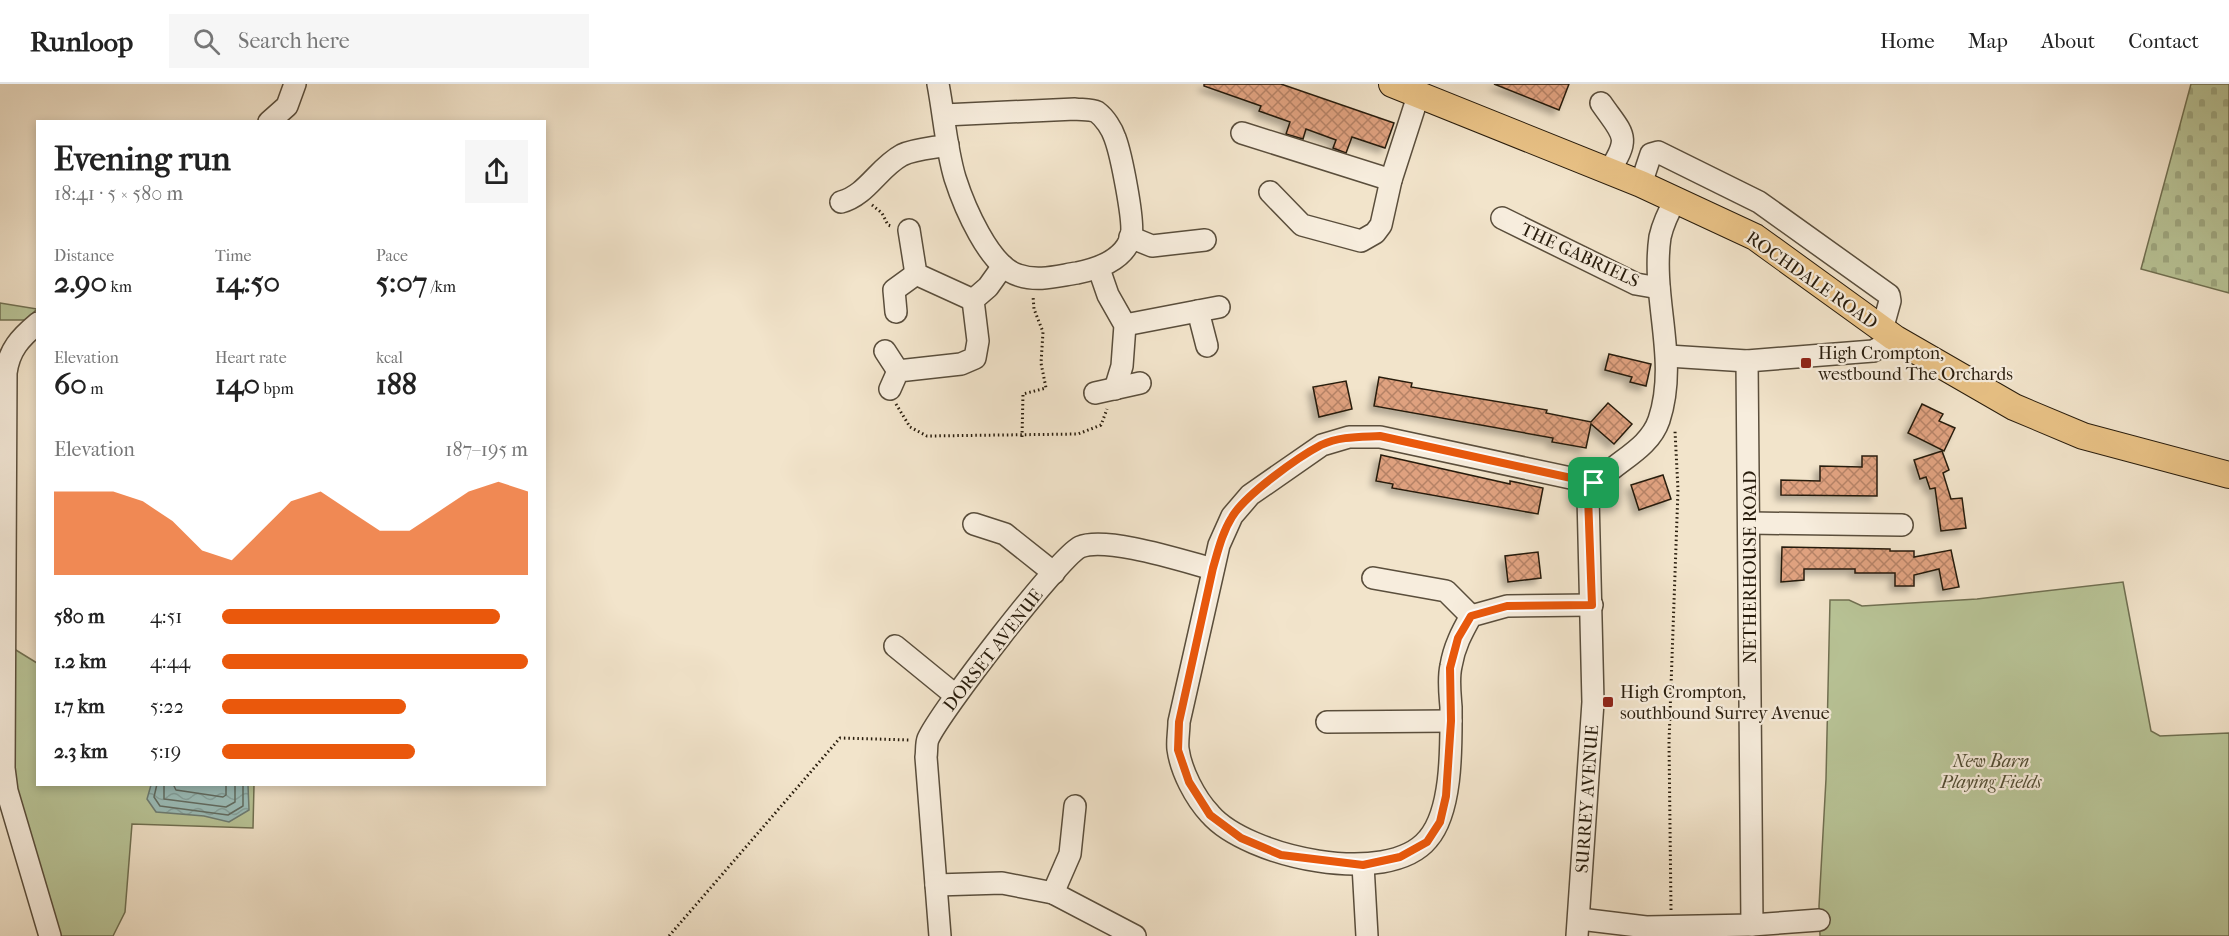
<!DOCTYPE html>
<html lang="en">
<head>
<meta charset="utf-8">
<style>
  :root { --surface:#fff; --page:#f6f6f6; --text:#222; --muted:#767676; --line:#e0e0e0; --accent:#ea580c }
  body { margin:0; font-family:"IM FELL French Canon",serif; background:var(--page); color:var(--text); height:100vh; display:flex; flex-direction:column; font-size:22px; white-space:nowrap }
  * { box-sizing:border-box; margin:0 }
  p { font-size:20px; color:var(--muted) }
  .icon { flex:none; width:33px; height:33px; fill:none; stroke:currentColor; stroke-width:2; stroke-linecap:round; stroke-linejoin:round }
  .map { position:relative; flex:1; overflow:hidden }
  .drawer { position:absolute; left:36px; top:36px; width:510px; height:666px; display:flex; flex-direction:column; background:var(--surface); border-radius:0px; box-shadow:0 3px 9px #0003 }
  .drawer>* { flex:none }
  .pin { position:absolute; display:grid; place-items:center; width:51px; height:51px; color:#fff; margin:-26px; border-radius:12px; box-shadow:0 3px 9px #0006 }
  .round { display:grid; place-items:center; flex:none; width:63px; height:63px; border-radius:0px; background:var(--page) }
  .summary { display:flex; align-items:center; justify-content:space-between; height:102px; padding:0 18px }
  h1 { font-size:33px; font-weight:800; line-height:45px }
  .figures { display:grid; grid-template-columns:repeat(3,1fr); gap:9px; height:102px; padding:6px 18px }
  .figures div { display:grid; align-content:center }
  .figures b { font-size:30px; font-weight:800 }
  .figures small { font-size:16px; font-weight:400 }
  .figures p { font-size:16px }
  .chart { height:168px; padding:12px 18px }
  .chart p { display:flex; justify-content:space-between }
  .chart svg { width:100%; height:108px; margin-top:6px; fill:var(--accent); opacity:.7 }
  ul { padding:0 18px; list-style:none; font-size:20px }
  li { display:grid; grid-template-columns:96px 72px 1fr; align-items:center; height:45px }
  li i { height:15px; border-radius:8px; background:var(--accent) }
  header { display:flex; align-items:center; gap:36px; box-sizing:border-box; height:84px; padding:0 30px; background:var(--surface); border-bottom:2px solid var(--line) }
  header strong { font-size:28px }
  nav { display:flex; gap:33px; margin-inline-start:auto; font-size:21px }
  .search { width:420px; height:54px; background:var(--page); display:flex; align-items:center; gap:15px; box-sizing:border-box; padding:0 21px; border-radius:0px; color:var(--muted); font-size:22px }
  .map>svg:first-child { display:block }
  .green { fill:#b9c598; stroke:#707052; stroke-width:1.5 }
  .cemetery { fill:url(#cemetery-stones); stroke:#707052; stroke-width:1.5 }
  .water { fill:url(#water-waves); stroke:#6d7d74; stroke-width:1.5 }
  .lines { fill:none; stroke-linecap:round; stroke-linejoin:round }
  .shore { stroke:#626d63; stroke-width:1.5 }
  .building { fill:url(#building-cross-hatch); stroke:#281c0c; stroke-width:1.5; filter:url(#shadow) }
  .minor-casing { stroke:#5a4e3c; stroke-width:24 }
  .major-casing { stroke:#281c0c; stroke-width:28 }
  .path { stroke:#281c0c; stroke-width:3; stroke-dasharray:1.5 3; stroke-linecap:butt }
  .minor { stroke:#f7eddd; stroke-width:21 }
  .major { stroke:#e9c286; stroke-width:26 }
  .route-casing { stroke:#fff; stroke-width:12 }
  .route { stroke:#ea580c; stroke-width:8 }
  .poi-dot { fill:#8f2418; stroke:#f7eddd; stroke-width:2 }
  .labels { text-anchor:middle; stroke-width:4.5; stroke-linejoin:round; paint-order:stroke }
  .street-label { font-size:18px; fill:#281c0c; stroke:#f7eddd }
  .poi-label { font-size:18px; fill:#281c0c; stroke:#f7eddd; text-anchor:start }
  .park-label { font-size:18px; font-style:italic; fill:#544f36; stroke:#f7eddd }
</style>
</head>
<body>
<header>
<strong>Runloop</strong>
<div class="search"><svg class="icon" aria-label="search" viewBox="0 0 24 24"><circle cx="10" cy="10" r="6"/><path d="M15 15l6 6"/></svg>Search here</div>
<nav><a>Home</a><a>Map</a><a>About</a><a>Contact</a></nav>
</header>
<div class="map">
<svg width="2229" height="852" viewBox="0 0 2229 852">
  <defs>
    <pattern id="cemetery-stones" width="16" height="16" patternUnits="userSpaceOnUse" patternTransform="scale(1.5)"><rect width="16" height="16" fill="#b9c598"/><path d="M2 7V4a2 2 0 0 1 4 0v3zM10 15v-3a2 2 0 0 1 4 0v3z" fill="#9fa982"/></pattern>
    <pattern id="water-waves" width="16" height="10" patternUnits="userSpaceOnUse" patternTransform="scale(1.5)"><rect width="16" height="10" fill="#9bbeba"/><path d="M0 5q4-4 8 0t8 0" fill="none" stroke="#86a39f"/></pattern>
    <pattern id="building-cross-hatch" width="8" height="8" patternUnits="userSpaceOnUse" patternTransform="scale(1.5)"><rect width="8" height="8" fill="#dfa17f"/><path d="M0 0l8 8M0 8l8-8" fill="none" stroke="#b58266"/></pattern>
    <filter id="shadow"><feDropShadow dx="-5" dy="5" stdDeviation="3" flood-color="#0004"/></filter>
  </defs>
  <rect width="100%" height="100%" fill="#f2e4cb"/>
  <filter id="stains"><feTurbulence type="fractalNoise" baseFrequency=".00333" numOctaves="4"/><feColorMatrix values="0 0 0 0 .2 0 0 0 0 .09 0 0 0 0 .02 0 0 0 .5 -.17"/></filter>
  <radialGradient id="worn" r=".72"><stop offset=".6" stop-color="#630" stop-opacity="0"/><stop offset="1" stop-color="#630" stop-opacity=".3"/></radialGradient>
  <g class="green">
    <path d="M0 219 37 225 26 236H0Z"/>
    <path d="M2123 498 2151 647 2160 652 2229 649V852H1820L1819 822 1826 695 1830 516H1849L1862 522 1977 515Z"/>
    <path d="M11 563 37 579 38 700 254 701 253 744 132 740 125 828 113 852H55L11 686Z"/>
  </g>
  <path class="cemetery" d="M2191 0H2229V209L2141 185Z"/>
  <path class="water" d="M151 701H248L249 726 229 738 204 732 156 728 147 715Z"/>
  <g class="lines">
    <g class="shore">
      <path d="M157 700 154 713 160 722 228 731 243 722V700"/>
      <path d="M164 700V715L226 723 235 718V700"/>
      <path d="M173 700 176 706 223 713 226 711V700"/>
    </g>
  </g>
  <g class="building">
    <path d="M1204 0H1281L1394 39 1385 64 1352 53 1346 69 1333 64 1336 56 1306 45 1303 55 1286 50 1290 38 1259 27 1261 22 1204 2Z"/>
    <path d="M1494 0H1569L1559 26Z"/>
    <path d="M1609 270 1651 280 1646 302 1630 298 1632 293 1605 286Z"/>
    <path d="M1379 293 1412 299 1411 303 1547 326 1546 329 1591 338 1608 319 1632 340 1614 360 1591 340 1586 364 1552 358 1553 354 1374 322Z"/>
    <path d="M1346 297 1352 325 1319 333 1313 303Z"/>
    <path d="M1922 320 1943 330 1939 337 1955 344 1944 367 1908 349Z"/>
    <path d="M1942 367 1949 386 1943 389 1951 415 1962 414 1966 444 1941 447 1935 404 1930 405 1926 393 1920 395 1914 376Z"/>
    <path d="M1381 371 1510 400V397L1543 404 1538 430 1392 404 1393 400 1376 397Z"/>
    <path d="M1862 372H1877V412L1781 411V396L1820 397V382L1862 383Z"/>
    <path d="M1663 391 1671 415 1639 426 1631 401Z"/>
    <path d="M1782 463 1890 465V467H1914V473L1951 466 1959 503 1943 506 1939 485 1914 491V502H1895V489H1855V485H1804V496L1781 498Z"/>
    <path d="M1538 468 1541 494 1508 498 1505 472Z"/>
  </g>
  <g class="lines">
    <defs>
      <g id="minor">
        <path d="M938 0C944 31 946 64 955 94 964 122 989 182 1018 191 1038 198 1057 192 1077 189 1097 185 1124 176 1131 153 1135 139 1121 70 1115 54 1112 45 1105 34 1097 28 1091 25 1081 26 1075 25L944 31"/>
        <path d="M1601 19C1623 51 1632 52 1609 87"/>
        <path d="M269 38 287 22 295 0"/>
        <path d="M1242 49 1391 96"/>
        <path d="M1641 100 1651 70 1658 68 1759 118 1889 211 1890 217 1882 246"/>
        <path d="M1270 108 1302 141 1361 157 1375 149 1381 141 1391 96 1419 9"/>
        <path d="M841 118C867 111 878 84 902 71 915 65 934 64 948 61"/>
        <path d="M1502 134 1636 200 1659 204"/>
        <path d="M909 146 916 190 973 216"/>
        <path d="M1130 153 1152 162 1205 156"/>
        <path d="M1099 185 1108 211 1125 241 1122 282 1115 305"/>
        <path d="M896 228 894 206 916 190"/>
        <path d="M38 239C20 254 9 266 6 289L4 684 7 707 50 852"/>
        <path d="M1125 241 1198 227"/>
        <path d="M1207 262 1198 227 1219 223"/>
        <path d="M885 267 898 287"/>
        <path d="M1668 272 1747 277 1873 267 1896 255"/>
        <path d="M890 305 898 287 961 280 975 274 978 257 973 216 988 203 1003 182"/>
        <path d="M1095 309 1140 299"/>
        <path d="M1750 439 1902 441"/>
        <path d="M974 440 1005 450 1054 489"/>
        <path d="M1373 494 1446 507 1471 532"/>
        <path d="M1592 521 1507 522 1471 532C1462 548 1454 563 1451 582 1448 595 1450 610 1451 623 1451 660 1453 726 1428 755 1388 804 1247 773 1210 730 1195 714 1181 687 1178 665 1177 657 1179 647 1179 638L1219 461 1232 432 1250 411 1322 361 1349 353H1380L1594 399"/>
        <path d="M895 562 955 611"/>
        <path d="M1327 638 1451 637"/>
        <path d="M1363 781 1367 852"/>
        <path d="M936 801 1002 799 1053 809 1135 852"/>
        <path d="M1053 809 1070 770 1075 722"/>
        <path d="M1580 835 1646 843 1752 841 1747 277"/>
        <path d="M1752 841 1819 836"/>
        <path d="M940 852 926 673C927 668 926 660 928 655 939 629 1059 473 1080 463 1106 452 1183 477 1213 485"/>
        <path d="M1577 852 1593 618 1588 412C1604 380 1647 371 1659 336 1679 275 1651 215 1660 153 1663 140 1669 127 1676 115"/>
      </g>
      <path id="major" d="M1392 0 1641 100 1755 153 1896 255 2014 323 2083 352 2229 391"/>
    </defs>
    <use href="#minor" class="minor-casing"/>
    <use href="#major" class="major-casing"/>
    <g class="path">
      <path d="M872 121 882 129 888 141 891 142"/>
      <path d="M896 320 910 343 927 352 1078 350 1101 341 1107 325"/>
      <path d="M1022 353 1023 310 1046 304 1041 279 1043 248 1034 225 1033 212"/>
      <path d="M1671 826 1669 658 1678 406 1675 347"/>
      <path d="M669 852 840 654 911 656"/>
    </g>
    <use href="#minor" class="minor"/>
    <use href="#major" class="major"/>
  </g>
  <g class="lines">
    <defs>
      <path id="route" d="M1380 352 1594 399 1588 412 1592 521 1507 522 1471 532 1458 554 1450 584 1451 637 1446 712 1440 738 1427 758 1400 773 1363 781 1281 771 1241 754 1210 731 1189 698 1178 666 1179 638 1213 484C1218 467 1222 449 1232 433 1245 411 1298 373 1321 361 1340 352 1360 353 1380 352Z"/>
    </defs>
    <use href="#route" class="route-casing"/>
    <use href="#route" class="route"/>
  </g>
  <g class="poi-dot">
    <rect x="1800" y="273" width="12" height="12" rx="3"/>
    <rect x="1602" y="612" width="12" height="12" rx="3"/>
  </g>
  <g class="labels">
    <g class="street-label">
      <text transform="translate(1580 171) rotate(25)" y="6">THE GABRIELS</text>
      <text transform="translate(1812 196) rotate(35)" y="6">ROCHDALE ROAD</text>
      <text transform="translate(1750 483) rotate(-90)" y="6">NETHERHOUSE ROAD</text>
      <text transform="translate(993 566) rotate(-52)" y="6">DORSET AVENUE</text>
      <text transform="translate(1587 715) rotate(-86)" y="6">SURREY AVENUE</text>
    </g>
    <g class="poi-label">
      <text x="1818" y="275">High Crompton,<tspan x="1818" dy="21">westbound The Orchards</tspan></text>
      <text x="1620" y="614">High Crompton,<tspan x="1620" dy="21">southbound Surrey Avenue</tspan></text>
    </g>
    <g class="park-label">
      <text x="1991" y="683">New Barn<tspan x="1991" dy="21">Playing Fields</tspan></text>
    </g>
  </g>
  <rect width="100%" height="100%" filter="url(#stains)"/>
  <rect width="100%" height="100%" fill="url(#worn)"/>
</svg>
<div class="pin" style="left:1594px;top:399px;background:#1e9e55"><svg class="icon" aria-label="arrive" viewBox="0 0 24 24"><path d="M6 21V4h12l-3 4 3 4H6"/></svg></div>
<section class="drawer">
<div class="summary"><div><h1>Evening run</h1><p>18:41 · 5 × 580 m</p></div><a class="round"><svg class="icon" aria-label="share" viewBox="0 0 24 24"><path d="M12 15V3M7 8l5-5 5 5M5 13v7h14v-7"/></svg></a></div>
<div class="figures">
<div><p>Distance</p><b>2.90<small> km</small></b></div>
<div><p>Time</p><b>14:50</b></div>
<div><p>Pace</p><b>5:07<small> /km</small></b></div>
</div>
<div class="figures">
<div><p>Elevation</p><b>60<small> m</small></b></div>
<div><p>Heart rate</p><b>140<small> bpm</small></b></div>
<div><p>kcal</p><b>188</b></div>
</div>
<div class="chart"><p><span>Elevation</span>187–195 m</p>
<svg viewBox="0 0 160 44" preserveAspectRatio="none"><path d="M0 44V10L10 10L20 10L30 14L40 22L50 34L60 38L70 26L80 14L90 10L100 18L110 26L120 26L130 18L140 10L150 6L160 10V44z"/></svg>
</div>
<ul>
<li><b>580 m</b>4:51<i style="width:91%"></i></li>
<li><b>1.2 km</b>4:44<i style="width:100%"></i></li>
<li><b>1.7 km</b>5:22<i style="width:60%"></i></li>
<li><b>2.3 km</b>5:19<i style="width:63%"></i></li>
</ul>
</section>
</div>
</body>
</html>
